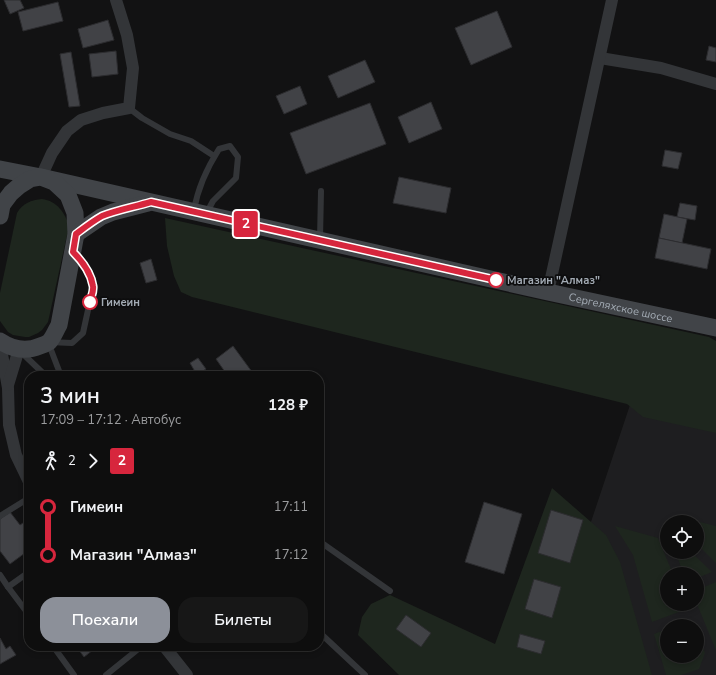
<!DOCTYPE html>
<html lang="ru">
<meta charset="utf-8">
<style>
body{margin:0;font-family:"Nunito Sans",sans-serif;background:#171717;color:#f1f3f6;height:100vh;display:flex;flex-direction:column;font-size:15px;white-space:nowrap}
*{box-sizing:border-box;margin:0}
p{font-size:13px;color:#9b9c9e}
.icon{flex:none;width:22px;height:22px;fill:none;stroke:currentColor;stroke-width:2;stroke-linecap:round;stroke-linejoin:round}
.map{position:relative;flex:1;overflow:hidden}
.drawer{position:absolute;left:24px;top:371px;width:300px;height:280px;display:flex;flex-direction:column;background:#0e0e0e;border-radius:16px;box-shadow:0 2px 6px #0003,0 0 0 1px #2e2e2e}
.drawer>*{flex:none}
.badge{padding:0 8px;border-radius:3px;font-size:14px;line-height:26px}
.fabs{position:absolute;left:660px;top:515px;display:grid;gap:8px}
.fabs a{display:grid;place-items:center;width:44px;height:44px;border-radius:50%;background:#0e0e0e;box-shadow:0 2px 6px #0003,0 0 0 1px #2e2e2e;font-size:20px}
.map>.badge{position:absolute;translate:-50% -50%;box-shadow:0 0 0 2px #fff}
.legs{display:flex;align-items:center;gap:6px;height:44px;padding:0 16px;font-size:13px}
.legs p{margin-inline-start:auto}
.head{display:flex;align-items:center;justify-content:space-between;height:68px;padding:0 16px}
h1{font-size:22px;font-weight:600;line-height:30px}
.primary-button{display:flex;gap:8px;margin-top:auto;padding:8px 16px}
.primary-button a{flex:1;height:46px;border-radius:16px;background:#8c9099;color:#fff;font-size:16px;font-weight:600;line-height:46px;text-align:center}
.primary-button a+a{background:#171717;color:#f1f3f6}
ul{padding:0 16px;list-style:none}
li{display:flex;align-items:center;gap:14px;height:48px;font-size:15px}
li i{display:grid;place-items:center;width:6px;height:100%;margin:0 5px;background:currentColor}
li i::after{content:'';width:10px;height:10px;margin:-5px;border:3px solid;border-radius:50%;background:#0e0e0e}
li p{margin-inline-start:auto}
li:first-child i{background:linear-gradient(#0000 50%,currentColor 0)}
li:last-child i{background:linear-gradient(currentColor 50%,#0000 0)}
.map>svg:first-child{display:block}
</style>
<div class="map">
<svg width="716" height="675" viewBox="0 0 716 675">
<rect width="100%" height="100%" fill="#121213"/>
<path fill="#1e1e20" fill-rule="evenodd" d="M630 405 716 424V675H540ZM667 522H697V552H667ZM667 574H697V604H667ZM667 626H697V656H667Z"/>
<g fill="#1e261e">
<path d="M42 199C57 201 65 213 69 226L48 322 42 330 38 333 29 337H25L13 335 8 332 0 321V293L17 213C23 203 31 200 42 199Z"/>
<polygon points="165,218 709,337 716,341 716,433 643,417 627,404 192,297 181,292 174,276 167,246"/>
<polygon points="552,488 606,535 620,562 652,675 399,675 358,635 362,617 371,604 390,595 495,644"/>
<polygon points="700,522 716,526 716,563 697,544 697,533"/>
<polygon points="615,526 658,538 673,574 667,574 667,604 685,604 687,609 652,622 633,555"/>
<polygon points="675,552 691,552 712,572 697,578 697,574 684,574"/>
<polygon points="716,582 716,649 715,648 697,604 697,590"/>
<polygon points="667,629 667,656 697,656 697,633 705,653 699,669 681,675 666,675 654,634"/>
</g>
<g fill="#414246" stroke="#2c2c2f">
<polygon points="4,0 20,0 24,8 10,14"/>
<polygon points="58,2 63,21 23,31 18,12"/>
<polygon points="497,11 512,47 471,65 455,28"/>
<polygon points="108,20 114,40 83,48 78,29"/>
<polygon points="709,46 716,48 716,62 706,60"/>
<polygon points="116,51 118,74 92,77 89,54"/>
<polygon points="71,52 80,106 69,107 60,54"/>
<polygon points="365,60 375,82 338,98 328,76"/>
<polygon points="300,86 307,104 284,114 276,96"/>
<polygon points="431,102 442,129 409,143 398,117"/>
<polygon points="370,103 386,144 306,174 290,133"/>
<polygon points="665,150 682,153 678,169 662,166"/>
<polygon points="399,177 451,188 446,213 393,203"/>
<polygon points="680,203 697,206 695,220 677,217"/>
<polygon points="664,214 687,219 682,243 659,238"/>
<polygon points="659,238 711,249 707,269 655,258"/>
<polygon points="151,259 157,280 146,283 140,263"/>
<polygon points="233,346 255,376 228,376 216,359"/>
<polygon points="198,358 206,369 197,375 190,363"/>
<polygon points="484,502 522,514 504,574 465,562"/>
<polygon points="551,510 583,520 570,563 538,553"/>
<polygon points="10,512 20,525 23,523 29,531 29,550 10,564 0,551 0,519"/>
<polygon points="534,579 561,587 552,618 525,609"/>
<polygon points="406,615 431,633 421,647 396,629"/>
<polygon points="520,634 545,641 541,654 517,647"/>
<polygon points="0,638 6,649 10,646 16,655 0,664"/>
<polygon points="76,646 98,646 84,657"/>
</g>
<g fill="none" stroke-linecap="round" stroke-linejoin="round">
<g stroke="#333538" stroke-width="6">
<polyline points="129,108 142,118 170,134 191,141 214,156"/>
<path d="M194 210C198 187 207 168 219 149L230 146 238 157 236 178 213 201 206 214"/>
<polyline points="320,239 321,191"/>
<polyline points="21,352 46,376"/>
<polyline points="61,376 48,342 72,343 83,333 93,287 89,274 81,260 75,254"/>
<polyline points="0,516 29,498"/>
<polyline points="319,541 390,591"/>
<polyline points="29,572 8,587 29,615"/>
<polyline points="0,575 8,587"/>
<polyline points="319,632 365,675"/>
<polyline points="53,646 74,675"/>
<polyline points="106,675 142,646"/>
</g>
<g stroke="#333538" stroke-width="12">
<polyline points="600,58 661,68 716,84"/>
<polyline points="41,177 52,153 67,131 81,120 103,113 129,108 133,68 127,35 116,0"/>
<polyline points="548,292 612,0"/>
<polyline points="0,351 2,354 8,388 9,425 16,455 29,482"/>
<polyline points="8,385 19,349"/>
<polyline points="164,646 187,675"/>
</g>
<g stroke="#414448" stroke-width="17">
<path id="s1" d="M0 169 41 177 548 292 716 328"/>
<path d="M0 216 2 205 11 193 19 186 30 179 41 177 54 182 68 195 75 213 76 234 59 325C56 330 53 338 49 342 46 344 43 345 40 346 26 352 12 349 0 341"/>
<polyline points="76,234 101,217 113,212 148,203"/>
</g>
</g>
<g fill="none" stroke-linecap="round" stroke-linejoin="round">
<g stroke="#fff" stroke-width="9">
<path id="line-1" d="M90 302C91 297 94 291 93 286 91 273 82 261 73 252L76 234C84 228 93 221 102 216 117 210 134 207 151 202L496 280"/>
</g>
<use href="#line-1" stroke="#d7263d" stroke-width="6"/>
</g>
<g fill="#fff" stroke="#d7263d" stroke-width="2">
<circle cx="496" cy="280" r="7"/>
<circle cx="90" cy="302" r="7"/>
</g>
<g text-anchor="middle" stroke-width="3.5" stroke-linejoin="round" paint-order="stroke">
<g font-size="11" font-weight="bold" fill="#a3abb4" stroke="#0d0d0e" text-anchor="start">
<text x="507" y="284">Магазин "Алмаз"</text>
<text x="101" y="306">Гимеин</text>
</g>
<g font-size="11" fill="#a3abb4" stroke="#0d0d0e">
<text dy="4" stroke="none"><textPath href="#s1" startOffset="636">Сергеляхское шоссе</textPath></text>
</g>
</g>
</svg>
<div class="fabs">
<a><svg class="icon" aria-label="locate" viewBox="0 0 24 24"><circle cx="12" cy="12" r="6"/><path d="M12 2v4M12 18v4M2 12h4M18 12h4"/></svg></a>
<a>+</a>
<a>−</a>
</div>
<b class="badge" style="left:246px;top:224px;background:#d7263d;color:#fff">2</b>
<section class="drawer">
<div class="head"><div><h1>3 мин</h1><p>17:09 – 17:12 · Автобус</p></div><b>128 ₽</b></div>
<div class="legs"><svg class="icon" aria-label="walk" viewBox="0 0 24 24"><circle cx="13" cy="4" r="2"/><path d="M13 8l-2 6 4 7M11 14l-3 7M7 12l3-4h3l4 4"/></svg>2<svg class="icon" aria-label="forward" viewBox="0 0 24 24"><path d="M9 5l7 7-7 7"/></svg><b class="badge" style="background:#d7263d;color:#fff">2</b></div>
<ul>
<li><i style="color:#d7263d"></i><b>Гимеин</b><p>17:11</p></li>
<li><i style="color:#d7263d"></i><b>Магазин &quot;Алмаз&quot;</b><p>17:12</p></li>
</ul>
<div class="primary-button"><a>Поехали</a><a>Билеты</a></div>
</section>
</div>
